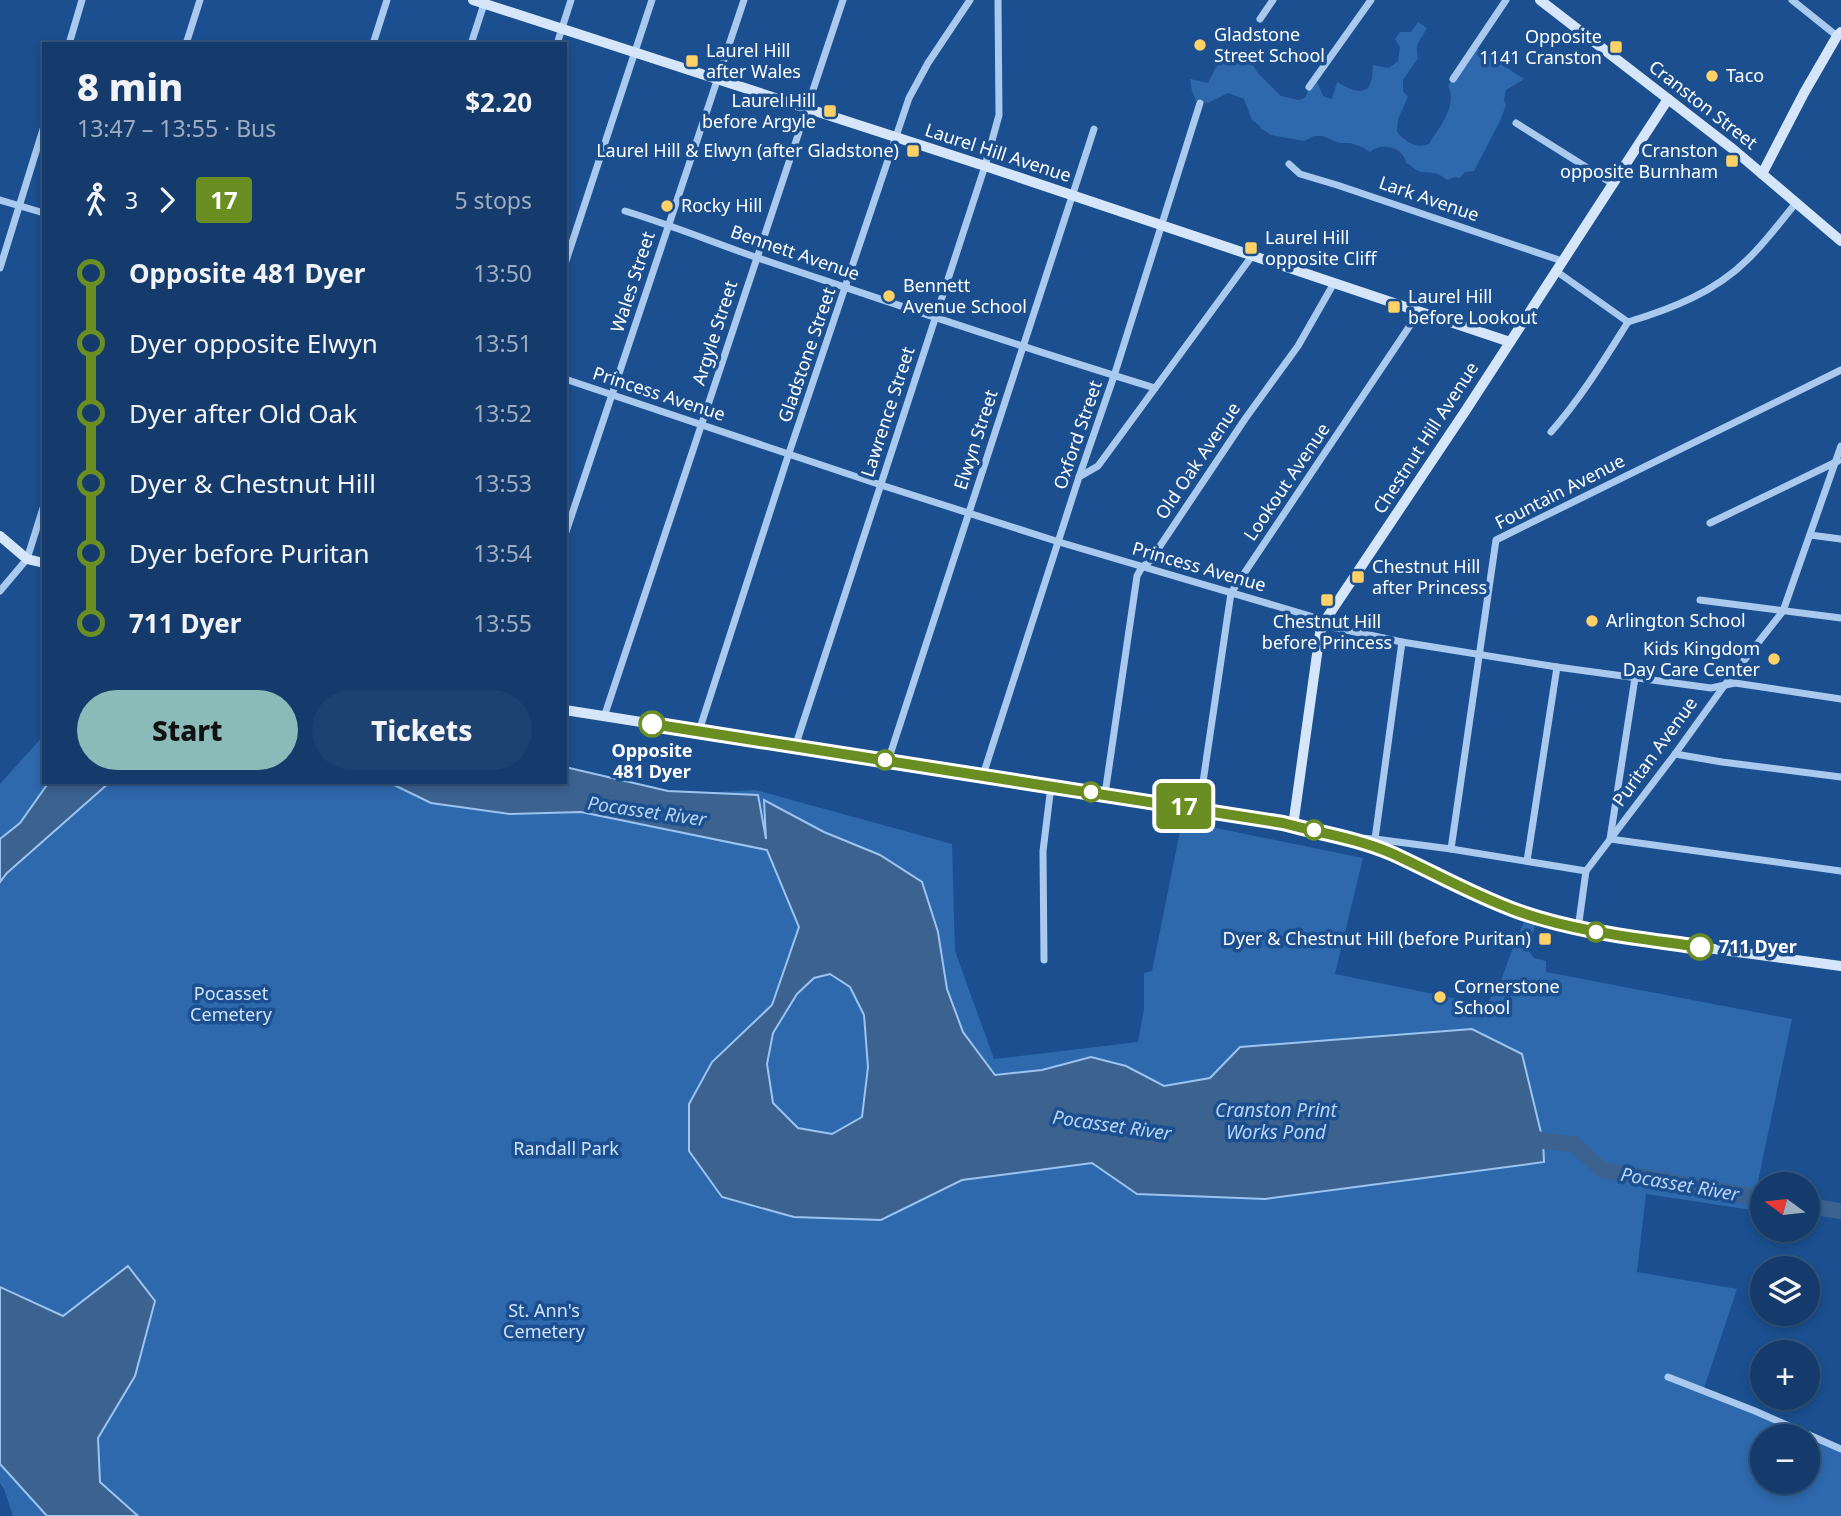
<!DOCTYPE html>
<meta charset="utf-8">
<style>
body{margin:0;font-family:"Noto Sans",sans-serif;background:#1d4271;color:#f1f3f6;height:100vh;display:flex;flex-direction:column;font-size:26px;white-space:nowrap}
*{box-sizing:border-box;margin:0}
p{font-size:23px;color:#9dadc1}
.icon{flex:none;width:38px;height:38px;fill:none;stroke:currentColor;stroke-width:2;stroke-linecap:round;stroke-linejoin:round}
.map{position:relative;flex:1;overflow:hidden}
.drawer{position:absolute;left:42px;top:42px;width:525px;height:742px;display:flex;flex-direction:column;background:#143b6b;border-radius:0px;box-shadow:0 4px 10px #0003,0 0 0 2px #33557e}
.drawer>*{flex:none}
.badge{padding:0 14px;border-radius:5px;font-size:24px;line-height:46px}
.needle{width:46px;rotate:285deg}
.tools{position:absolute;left:1750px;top:1172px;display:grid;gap:14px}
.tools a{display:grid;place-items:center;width:70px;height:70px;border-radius:50%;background:#143b6b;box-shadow:0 4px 10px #0003,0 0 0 2px #33557e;font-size:35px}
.map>.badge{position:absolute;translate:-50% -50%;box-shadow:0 0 0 4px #fff}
.legs{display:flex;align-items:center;gap:10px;height:77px;padding:0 35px;font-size:23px}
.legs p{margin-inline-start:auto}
.overview{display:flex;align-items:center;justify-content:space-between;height:119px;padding:0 35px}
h1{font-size:38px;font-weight:800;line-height:52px}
.action{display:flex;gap:14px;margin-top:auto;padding:14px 35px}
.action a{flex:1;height:80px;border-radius:42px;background:#8bbbb9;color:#111;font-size:28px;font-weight:800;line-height:80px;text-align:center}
.action a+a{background:#1d4271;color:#f1f3f6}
ul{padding:0 35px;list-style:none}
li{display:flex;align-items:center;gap:24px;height:70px;font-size:26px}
li i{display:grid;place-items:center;width:10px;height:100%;margin:0 9px;background:currentColor}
li i::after{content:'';width:18px;height:18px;margin:-9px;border:5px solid;border-radius:50%;background:#143b6b}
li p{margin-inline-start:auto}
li:first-child i{background:linear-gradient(#0000 50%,currentColor 0)}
li:last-child i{background:linear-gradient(currentColor 50%,#0000 0)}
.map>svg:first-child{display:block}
</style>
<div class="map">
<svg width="1841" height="1516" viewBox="0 0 1841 1516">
<rect width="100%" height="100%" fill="#1b4f8f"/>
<g fill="#2e69ad" fill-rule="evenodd">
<path d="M1418 22 1427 28C1421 41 1414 42 1418 58L1403 80V91L1408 97 1398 119 1397 132C1406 142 1416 149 1429 144 1439 127 1458 106 1448 86L1475 47 1524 79 1506 90 1504 100 1506 105 1500 121 1474 171 1465 172 1460 178 1455 177 1447 180C1433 168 1428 176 1417 170 1413 168 1410 164 1406 163 1404 147 1381 142 1370 152L1362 147 1350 143H1339L1323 136H1314L1304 141 1271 135 1260 128 1261 127 1252 120 1244 99 1228 93 1208 103 1196 101 1192 91 1190 79 1208 83 1220 59 1226 55 1230 47 1235 57 1253 65 1257 72 1281 96 1298 100 1303 99 1306 96 1312 79 1317 81 1323 96 1332 99 1337 82C1346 87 1364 98 1370 84 1373 79 1372 71 1373 65L1389 68 1398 61 1400 47 1395 39 1400 32H1411Z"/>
<path d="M44 735V782H565L664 795 756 790 952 844 955 951 994 1059 1138 1042 1144 1009V973L1152 971 1182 821 1363 858 1335 974 1483 1004 1488 1001 1498 989 1516 939 1528 914 1537 916 1529 951 1534 958 1546 961V972L1792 1019 1752 1210 1646 1194 1637 1272 1737 1289 1703 1391 1841 1451V1516H13L4 1489 0 1483V784ZM1762 1437H1808V1482H1762Z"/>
</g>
<g fill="#3c6290" stroke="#9cc4f0" stroke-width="2" fill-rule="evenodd">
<path d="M565 767 668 791 758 795 766 839 764 800 824 832 880 855 922 882 938 932 947 989 963 1032 995 1075 1042 1070 1091 1057 1126 1066 1164 1086 1210 1078 1240 1047 1472 1029 1522 1054 1543 1141 1544 1162 1265 1199 1137 1194 1092 1163 962 1180 881 1220 794 1217 722 1197 689 1151V1104L712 1062 772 1005 799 927 767 850 581 812 510 814 431 803 388 782H565ZM830 974 850 987 864 1015 868 1067 862 1117 832 1134 798 1128 773 1103 767 1064 773 1033 797 994 814 978Z"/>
<polygon points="49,782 110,782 7,873 0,882 0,839 20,823"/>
<polygon points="128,1266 155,1301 135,1376 98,1438 100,1482 138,1516 47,1516 0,1464 0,1287 63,1316"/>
</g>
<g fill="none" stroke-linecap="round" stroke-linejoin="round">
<g stroke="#3c6290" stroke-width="16">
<polyline points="1524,1133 1543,1141 1574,1144 1602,1170 1762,1198"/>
<polyline points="1808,1206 1841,1211"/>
</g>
<g stroke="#a9c9ee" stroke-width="7">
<polyline points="1792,0 1837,36"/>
<polyline points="1260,19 1273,0"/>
<polyline points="69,44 82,0"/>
<polyline points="186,44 200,0"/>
<polyline points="373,44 387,0"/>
<polyline points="471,44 485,1"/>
<polyline points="557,44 571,0"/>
<polyline points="1453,79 1506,0"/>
<polyline points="1309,87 1371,0"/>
<polyline points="1516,123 1613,184"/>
<polyline points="1289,164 1300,174 1337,185 1562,261"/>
<polyline points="0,200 44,213"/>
<path d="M625 211C671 225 715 243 761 259 892 303 1023 348 1155 388"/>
<polyline points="565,264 652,0"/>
<polyline points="0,268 44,126"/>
<polyline points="1556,271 1628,322"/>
<path d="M1628 322C1671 309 1715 292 1747 260 1765 243 1780 222 1796 203"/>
<polyline points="565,379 881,485 1059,542 1317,618 1332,627 1402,642 1557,667 1711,688 1735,683 1841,699"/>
<path d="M1551 432C1581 398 1604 360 1628 322"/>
<polyline points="1079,477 1098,466 1252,256"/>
<polyline points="1710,523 1838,461"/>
<polyline points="565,535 744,0"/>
<polyline points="1810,535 1841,539"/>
<polyline points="0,591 27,559 44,505"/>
<polyline points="1700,600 1841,618"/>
<polyline points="1635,678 1610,839 1841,871"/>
<polyline points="604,717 843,0"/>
<polyline points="699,731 789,453 909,98 928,63 970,0"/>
<polyline points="795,747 985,166 999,115 998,0"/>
<polyline points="1675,754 1722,762 1841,777"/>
<polyline points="888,761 1094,129"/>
<polyline points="983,775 1079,477 1114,376 1200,103"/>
<polyline points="1105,794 1137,576 1142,567 1150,561 1245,419 1298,346 1334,283"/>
<polyline points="1199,809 1231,593 1419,312"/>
<polyline points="1358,838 1375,839 1451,849 1586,871"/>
<polyline points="1375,839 1402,642"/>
<polyline points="1451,849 1496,540 1841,370"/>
<polyline points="1527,861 1557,667"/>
<polyline points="1578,929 1586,871 1675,754 1724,686 1783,611 1841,446"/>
<polyline points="1044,960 1043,851 1051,786"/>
<polyline points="1668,1377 1755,1411 1841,1449"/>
</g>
<g stroke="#d6e6fa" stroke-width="10">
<polyline points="473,0 985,166 1510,342"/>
<polyline points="1540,0 1734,150 1841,241"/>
<polyline points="1762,174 1804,93 1837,36 1841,32"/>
<polyline points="0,536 27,559 44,563"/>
<polyline points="565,710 1283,823 1349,838 1390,853 1470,891 1517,911 1578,929 1625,937 1841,966"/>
<polyline points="1293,826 1320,633 1324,622 1466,410 1668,99"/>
</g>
</g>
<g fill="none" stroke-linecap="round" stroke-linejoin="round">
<g stroke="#fff" stroke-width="16">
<path id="line-1" d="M652 724 1283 823C1319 833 1356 838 1391 853 1433 872 1473 895 1517 911 1576 932 1638 938 1700 947"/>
</g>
<use href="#line-1" stroke="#6b8e23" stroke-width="10"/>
</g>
<g fill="#ffd166" stroke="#1b4f8f" stroke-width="2.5">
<circle cx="1200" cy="45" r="7"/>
<rect x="1609" y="40" width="14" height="14" rx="3.5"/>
<rect x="685" y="54" width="14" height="14" rx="3.5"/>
<circle cx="1712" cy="76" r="7"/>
<rect x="823" y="104" width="14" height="14" rx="3.5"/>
<rect x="906" y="144" width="14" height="14" rx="3.5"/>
<rect x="1725" y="154" width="14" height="14" rx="3.5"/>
<circle cx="667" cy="206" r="7"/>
<rect x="1244" y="241" width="14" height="14" rx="3.5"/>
<circle cx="889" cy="296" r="7"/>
<rect x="1387" y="300" width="14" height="14" rx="3.5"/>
<rect x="1351" y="570" width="14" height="14" rx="3.5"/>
<rect x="1320" y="593" width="14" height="14" rx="3.5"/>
<circle cx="1592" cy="621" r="7"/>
<circle cx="1774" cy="659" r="7"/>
<rect x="1538" y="932" width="14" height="14" rx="3.5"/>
<circle cx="1440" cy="997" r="7"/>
</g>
<g fill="#fff" stroke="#6b8e23" stroke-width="3.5">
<circle cx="652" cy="724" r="12"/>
<circle cx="885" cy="760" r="9"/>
<circle cx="1091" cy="792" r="9"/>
<circle cx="1314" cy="830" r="9"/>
<circle cx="1596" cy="932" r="9"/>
<circle cx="1700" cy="947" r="12"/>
</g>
<g text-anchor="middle" stroke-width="7" stroke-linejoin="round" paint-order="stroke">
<g font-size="18" fill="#fff" stroke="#1b4f8f" text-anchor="start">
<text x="1214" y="41">Gladstone<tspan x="1214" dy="21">Street School</tspan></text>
<text x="1602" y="43" text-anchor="end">Opposite<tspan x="1602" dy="21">1141 Cranston</tspan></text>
<text x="706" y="57">Laurel Hill<tspan x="706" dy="21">after Wales</tspan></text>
<text x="1726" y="82">Taco</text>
<text x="816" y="107" text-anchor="end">Laurel Hill<tspan x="816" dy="21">before Argyle</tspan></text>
<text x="899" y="157" text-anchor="end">Laurel Hill &amp; Elwyn (after Gladstone)</text>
<text x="1718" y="157" text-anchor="end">Cranston<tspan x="1718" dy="21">opposite Burnham</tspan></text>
<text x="681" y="212">Rocky Hill</text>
<text x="1265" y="244">Laurel Hill<tspan x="1265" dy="21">opposite Cliff</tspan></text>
<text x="903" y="292">Bennett<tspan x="903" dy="21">Avenue School</tspan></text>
<text x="1408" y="303">Laurel Hill<tspan x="1408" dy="21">before Lookout</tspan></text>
<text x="1372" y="573">Chestnut Hill<tspan x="1372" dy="21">after Princess</tspan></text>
<text x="1606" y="627">Arlington School</text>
<text x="1327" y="628" text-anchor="middle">Chestnut Hill<tspan x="1327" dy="21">before Princess</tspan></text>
<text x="1760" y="655" text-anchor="end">Kids Kingdom<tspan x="1760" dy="21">Day Care Center</tspan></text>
<text x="1531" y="945" text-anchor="end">Dyer &amp; Chestnut Hill (before Puritan)</text>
<text x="1454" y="993">Cornerstone<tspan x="1454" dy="21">School</tspan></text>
</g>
<g font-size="18" fill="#fff" stroke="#1b4f8f">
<text transform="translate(1703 105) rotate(38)" y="6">Cranston Street</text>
<text transform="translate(998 153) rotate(18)" y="6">Laurel Hill Avenue</text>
<text transform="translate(1429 199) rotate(19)" y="6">Lark Avenue</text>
<text transform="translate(795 253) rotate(19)" y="6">Bennett Avenue</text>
<text transform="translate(633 282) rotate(-72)" y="6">Wales Street</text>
<text transform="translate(715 333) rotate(-72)" y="6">Argyle Street</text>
<text transform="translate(807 355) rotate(-71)" y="6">Gladstone Street</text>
<text transform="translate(659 394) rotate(18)" y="6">Princess Avenue</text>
<text transform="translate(888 412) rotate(-72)" y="6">Lawrence Street</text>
<text transform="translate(1078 435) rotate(-71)" y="6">Oxford Street</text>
<text transform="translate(1426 438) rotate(-57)" y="6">Chestnut Hill Avenue</text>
<text transform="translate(976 440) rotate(-72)" y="6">Elwyn Street</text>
<text transform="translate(1198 461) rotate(-56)" y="6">Old Oak Avenue</text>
<text transform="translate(1287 482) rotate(-56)" y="6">Lookout Avenue</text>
<text transform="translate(1560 492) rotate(-27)" y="6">Fountain Avenue</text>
<text transform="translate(1199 567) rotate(16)" y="6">Princess Avenue</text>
<text transform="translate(1655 752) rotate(-54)" y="6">Puritan Avenue</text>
</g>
<g font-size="18" font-weight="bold" fill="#fff" stroke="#1b4f8f">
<text x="652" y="757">Opposite<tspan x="652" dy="21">481 Dyer</tspan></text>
<text x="1719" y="953" text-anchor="start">711 Dyer</text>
</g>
<g font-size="18" fill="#cfe3fa" stroke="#1b4f8f">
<text x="231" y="1000">Pocasset<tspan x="231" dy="21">Cemetery</tspan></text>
<text x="566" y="1155">Randall Park</text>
<text x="544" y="1317">St. Ann's<tspan x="544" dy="21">Cemetery</tspan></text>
</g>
<g font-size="19" font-style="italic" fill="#b5d3f5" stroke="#1b4f8f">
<text transform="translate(647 811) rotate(8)" y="7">Pocasset River</text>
<text x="1276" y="1117">Cranston Print<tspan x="1276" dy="22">Works Pond</tspan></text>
<text transform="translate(1112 1125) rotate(8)" y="7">Pocasset River</text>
<text transform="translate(1680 1184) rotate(10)" y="7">Pocasset River</text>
</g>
</g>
</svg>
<div class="tools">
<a><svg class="needle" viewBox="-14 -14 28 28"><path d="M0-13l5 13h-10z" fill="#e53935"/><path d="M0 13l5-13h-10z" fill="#9dadc1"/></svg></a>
<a><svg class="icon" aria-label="layers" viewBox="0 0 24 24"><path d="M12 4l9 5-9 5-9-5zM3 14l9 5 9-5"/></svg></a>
<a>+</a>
<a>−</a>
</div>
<b class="badge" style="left:1184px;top:806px;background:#6b8e23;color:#fff">17</b>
<section class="drawer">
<div class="overview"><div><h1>8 min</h1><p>13:47 – 13:55 · Bus</p></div><b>$2.20</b></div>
<div class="legs"><svg class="icon" aria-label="walk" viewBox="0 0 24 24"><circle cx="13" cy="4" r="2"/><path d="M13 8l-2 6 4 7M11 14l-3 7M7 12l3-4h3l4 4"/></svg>3<svg class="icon" aria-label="forward" viewBox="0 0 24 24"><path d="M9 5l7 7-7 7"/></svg><b class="badge" style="background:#6b8e23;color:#fff">17</b><p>5 stops</p></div>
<ul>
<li><i style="color:#6b8e23"></i><b>Opposite 481 Dyer</b><p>13:50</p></li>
<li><i style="color:#6b8e23"></i><span>Dyer opposite Elwyn</span><p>13:51</p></li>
<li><i style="color:#6b8e23"></i><span>Dyer after Old Oak</span><p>13:52</p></li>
<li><i style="color:#6b8e23"></i><span>Dyer &amp; Chestnut Hill</span><p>13:53</p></li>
<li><i style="color:#6b8e23"></i><span>Dyer before Puritan</span><p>13:54</p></li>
<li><i style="color:#6b8e23"></i><b>711 Dyer</b><p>13:55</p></li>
</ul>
<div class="action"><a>Start</a><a>Tickets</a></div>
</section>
</div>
